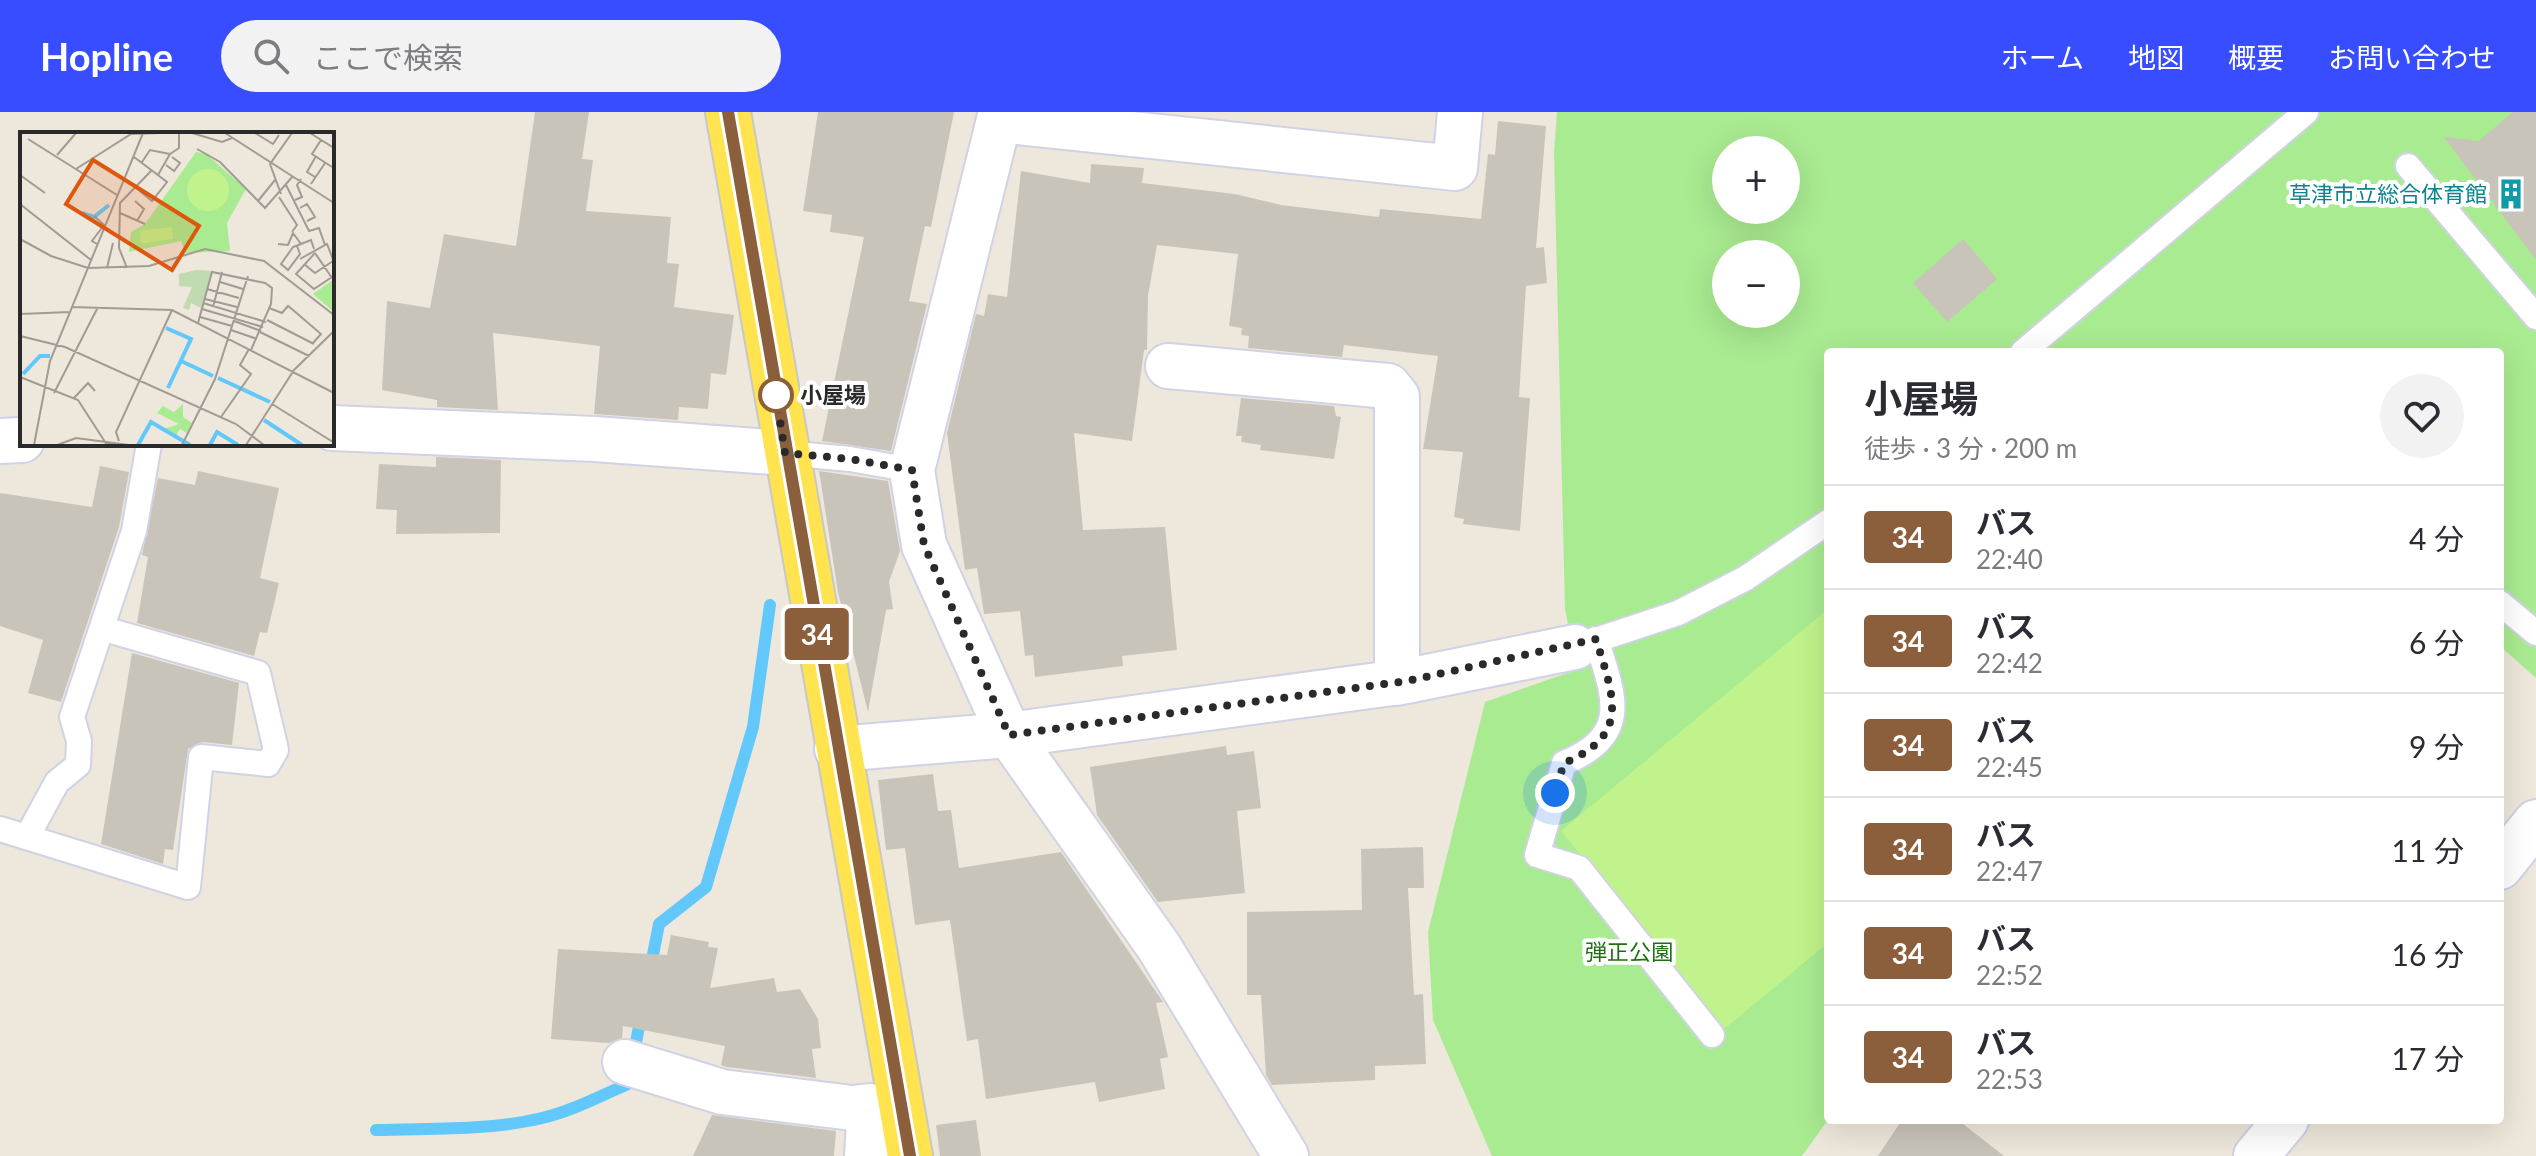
<!DOCTYPE html>
<html lang="ja">
<meta charset="utf-8">
<style>
body{margin:0;font-family:Lato,"Noto Sans JP",sans-serif;background:#f2f2f3;color:#2b2b33;height:100vh;display:flex;flex-direction:column;font-size:30px;white-space:nowrap}
*{box-sizing:border-box;margin:0}
p{font-size:26px;color:#7c7c81}
.icon{flex:none;width:44px;height:44px;fill:none;stroke:currentColor;stroke-width:2;stroke-linecap:round;stroke-linejoin:round}
.map{position:relative;flex:1;overflow:hidden}
.details{position:absolute;left:1824px;top:236px;width:680px;height:776px;display:flex;flex-direction:column;background:#fff;border-radius:8px;box-shadow:0 8px 32px #0002}
.details>*{flex:none}
.badge{padding:0 16px;border-radius:6px;font-size:28px;line-height:52px}
.fabs{position:absolute;left:1712px;top:24px;display:grid;gap:16px}
.fabs a{display:grid;place-items:center;width:88px;height:88px;border-radius:50%;background:#fff;box-shadow:0 8px 32px #0002;font-size:40px}
.you{position:absolute;width:40px;height:40px;margin:-20px;border:6px solid #fff;border-radius:50%;background:#1a73e8;box-shadow:0 0 0 12px #1a73e833}
.map>.badge{position:absolute;translate:-50% -50%;box-shadow:0 0 0 4px #fff}
.round{display:grid;place-items:center;flex:none;width:84px;height:84px;border-radius:42px;background:#f2f2f3}
.headline{display:flex;align-items:center;justify-content:space-between;height:136px;padding:0 40px}
h1{font-size:38px;font-weight:700;line-height:60px}
ul{padding:0;list-style:none}
li{display:flex;align-items:center;gap:24px;height:104px;padding:0 40px;border-top:2px solid #e1e1e2}
li div{flex:1}
li b{display:block;font-size:30px}
li em{font-style:normal}
li .badge{min-width:88px;font-weight:700;text-align:center}
header{display:flex;align-items:center;gap:48px;box-sizing:border-box;height:112px;padding:0 40px;background:#374dff;color:#fff}
header strong{font-size:38px}
nav{display:flex;gap:44px;margin-inline-start:auto;font-size:28px}
.search{width:560px;height:72px;background:#f2f2f3;display:flex;align-items:center;gap:20px;box-sizing:border-box;padding:0 28px;border-radius:44px;color:#7c7c81;font-size:30px}
.map>svg:first-child{display:block}
</style>
<header>
<strong>Hopline</strong>
<div class="search"><svg class="icon" aria-label="search" viewBox="0 0 24 24"><circle cx="10" cy="10" r="6"/><path d="M15 15l6 6"/></svg>ここで検索</div>
<nav><a>ホーム</a><a>地図</a><a>概要</a><a>お問い合わせ</a></nav>
</header>
<div class="map">
<svg width="2536" height="1044" viewBox="0 0 2536 1044">
<rect width="100%" height="100%" fill="#eee7db"/>
<path fill="#a9eb91" fill-rule="evenodd" d="M1557 0H2536V566L2500 534V240H1828V1008L1802 1044H1492L1433 908 1428 820 1485 590 1576 558 1565 496 1554 40ZM1726 38H1786V98H1726ZM1726 142H1786V202H1726Z"/>
<polygon fill="#c0f38b" points="1828,497 1828,831 1724,917 1561,719"/>
<g fill="none" stroke-linecap="round" stroke-linejoin="round">
<g stroke="#62c8fc" stroke-width="12">
<polyline points="650,858 659,812 706,775 753,615 770,493"/>
<path d="M376 1018C430 1016 489 1019 542 1006 572 999 600 984 628 972L641 904"/>
</g>
</g>
<g fill="#c9c4ba">
<polygon points="535,0 589,0 582,47 593,48 586,99 671,105 667,151 679,152 674,195 734,203 726,263 711,261 708,297 679,295 678,308 594,302 600,234 493,221 498,298 437,295 437,288 382,278 387,189 430,196 444,122 516,134"/>
<polygon points="818,0 954,0 931,115 925,114 909,189 927,192 891,339 822,329 864,125 830,120 832,103 803,99"/>
<polygon points="2513,0 2536,0 2536,148 2444,25 2479,29"/>
<polygon points="1498,9 1546,14 1536,136 1544,135 1547,171 1526,174 1519,285 1530,286 1520,419 1463,412 1464,407 1454,405 1463,340 1423,337 1438,244 1344,233 1342,245 1248,236 1249,224 1241,223 1242,216 1229,214 1238,142 1157,133 1148,184 1147,238 1144,238 1132,329 1074,321 1083,418 1165,415 1177,538 1122,544 1123,554 1035,565 1033,543 1025,544 1020,499 984,502 977,456 965,458 947,321 976,202 984,204 988,182 1007,185 1021,59 1090,71 1091,52 1144,56 1142,71 1235,82 1281,93 1379,105 1380,97 1481,107 1488,42 1495,43"/>
<polygon points="1963,127 1997,167 1947,210 1913,171"/>
<polygon points="1241,286 1334,294 1336,304 1341,305 1334,347 1260,338 1261,333 1241,330 1242,324 1236,324"/>
<polygon points="436,345 501,348 500,421 396,422 397,398 376,397 379,352 436,355"/>
<polygon points="100,354 129,360 119,415 61,590 28,581 43,528 0,514 0,381 92,395"/>
<polygon points="198,359 279,376 260,466 279,471 267,521 260,520 254,544 137,511 148,445 142,443 158,366 195,373"/>
<polygon points="819,359 888,369 900,439 889,470 893,497 886,498 868,600 838,480"/>
<polygon points="132,541 239,571 232,633 202,630 188,637 173,738 165,737 163,752 101,732"/>
<polygon points="1226,634 1227,643 1254,639 1261,696 1237,699 1245,781 1158,790 1097,703 1090,655"/>
<polygon points="933,662 938,699 951,698 959,756 1061,740 1163,890 1156,891 1168,945 1160,947 1165,977 1099,990 1095,970 986,987 978,927 967,929 950,808 915,813 905,736 886,738 878,668"/>
<polygon points="1423,735 1424,776 1408,776 1414,883 1423,882 1426,952 1375,954 1375,968 1272,973 1266,963 1261,883 1247,883 1247,800 1362,798 1361,737"/>
<polygon points="671,823 709,830 708,835 718,836 710,876 774,866 777,880 800,877 818,907 821,936 812,937 816,966 727,955 721,953 725,934 623,914 622,926 609,931 551,927 558,837 667,843"/>
<polygon points="712,1003 836,1019 834,1044 693,1044"/>
<polygon points="976,1008 981,1044 940,1044 936,1013"/>
<polygon points="1902,1008 1958,1008 2004,1044 1878,1044"/>
</g>
<g fill="none" stroke-linecap="round" stroke-linejoin="round">
<g stroke="#d0d2e5" stroke-width="28">
<g id="lane">
<polyline points="2408,54 2536,205"/>
<polyline points="2023,240 2306,0"/>
<polyline points="785,341 850,347 912,358"/>
<polyline points="2500,491 2536,521"/>
<path d="M1596 527C1614 584 1632 623 1564 651L1537 743 1579 756 1712 923"/>
<polyline points="1581,533 1678,501 1746,466 1828,410"/>
<polyline points="0,717 188,775 201,645 268,652 276,638 258,561 104,517"/>
<polyline points="27,725 57,670 78,653 79,629 72,605 134,419 149,332"/>
</g>
</g>
<g stroke="#d0d2e5" stroke-width="48">
<g id="street">
<polyline points="1001,0 912,358 924,433 1009,623 1159,835 1286,1044"/>
<polyline points="999,8 1455,56 1460,0"/>
<polyline points="1168,254 1388,274 1397,285 1397,571"/>
<polyline points="332,316 595,327 785,341"/>
<polyline points="0,329 22,328"/>
<polyline points="625,950 722,980 852,996 870,994 867,1044"/>
</g>
</g>
<g stroke="#d0d2e5" stroke-width="48">
<g id="secondary">
<polyline points="837,637 1009,623 1407,569 1575,535"/>
<polyline points="2500,755 2536,710"/>
<polyline points="2256,1044 2286,1008"/>
</g>
</g>
<g stroke="#c8c8c8" stroke-width="48">
<polyline id="primary" points="728,0 910,1044"/>
</g>
<use href="#lane" stroke="#fff" stroke-width="24"/>
<use href="#street" stroke="#fff" stroke-width="44"/>
<use href="#secondary" stroke="#fff" stroke-width="44"/>
<use href="#primary" stroke="#ffe34f" stroke-width="44"/>
</g>
<g fill="none" stroke-linecap="round" stroke-linejoin="round">
<g stroke="#fff" stroke-width="18">
<polyline id="line" points="728,0 910,1044"/>
</g>
<use href="#line" stroke="#8b5e3c" stroke-width="12"/>
<path stroke="#2a2a2a" stroke-width="8" stroke-dasharray="0 14.4" d="M776 283 785 341 850 347 912 358 924 433 1009 623 1407 569 1596 527C1613 584 1632 623 1564 651L1555 681"/>
</g>
<defs>
<g id="building-bare" transform="scale(2.4)"><path d="M-4-6H4V6H1V3H-1V6H-4ZM-2.5-4.3h1.7v1.8h-1.7ZM.8-4.3h1.7v1.8H.8ZM-2.5-1h1.7V.8h-1.7ZM.8-1h1.7V.8H.8Z" fill="#0f9aa8" stroke="#fff" stroke-width="2.5" paint-order="stroke"/></g>
</defs>
<g fill-rule="evenodd">
<use href="#building-bare" x="2511" y="82"/>
</g>
<circle fill="#fff" stroke="#8b5e3c" stroke-width="4" cx="776" cy="283" r="16"/>
<g text-anchor="middle" stroke-width="8" stroke-linejoin="round" paint-order="stroke">
<g font-size="22" fill="#0d838f" stroke="#fff" text-anchor="end">
<text x="2487" y="90">草津市立総合体育館</text>
</g>
<g font-size="22" font-weight="bold" fill="#2a2a2a" stroke="#fff" text-anchor="start">
<text x="800" y="291">小屋場</text>
</g>
<g font-size="22" fill="#1e7012" stroke="#fff">
<text x="1629" y="848">弾正公園</text>
</g>
</g>
<g transform="translate(20 20)">
<rect width="314" height="314" fill="#eee7db"/>
<path d="M176 20 186 22 226 57 207 91 210 119 165 121 161 109 109 120 111 100 125 92ZM314 147V180L293 162ZM163 272V285L172 291 167 301 160 297 155 305 144 297 159 292 137 281 143 274 154 280Z" fill="#a9eb91"/>
<path d="M176 138 192 139 181 176 171 171 169 178 163 176 172 155 159 154V142Z" fill="#c1dab0"/>
<path d="M167 58a21 21 0 1 1 42 0a21 21 0 1 1-42 0ZM152 95 153 107 121 112 120 99Z" fill="#c0f38b"/>
<path fill="none" stroke="#62c8fc" stroke-width="4" d="M62 81 74 85 89 73M146 196 171 207 148 256M161 229 193 244M3 242 20 224H30M198 246 250 270M244 288 282 313M118 313 131 290 170 313M190 313 197 300 218 313"/>
<path fill="none" stroke="#a09b94" stroke-width="2" d="M172 1 202 10 212 6M205 1 314 71M235 1 253 12 259 3M290 1 314 16M8 7 97 63M301 8 292 22 312 35M177 17 200 30 245 76 273 44M150 22 159 16V1M37 23 56 1M114 25 147 50 132 69 115 55M122 30 130 18 150 22 138 43M146 33 154 39 160 31 152 25M56 37 111 2 141 1M0 43 25 61M295 45 287 40 296 24M291 52 305 31M266 53 289 99 299 96 305 113M261 62 250 32 272 1M259 65 277 93 272 100M275 68 282 65 277 53 281 47M115 69 124 77 117 89M238 69 255 48M0 72 71 128M280 76 287 72 295 85 287 89M100 81 125 92M74 84 84 93 72 109 77 112M0 107 31 124 68 136 129 134 185 117 244 129 314 183M258 112 268 113 273 101 281 112M277 114 280 122 268 138 261 132 273 115 281 112 291 108 294 117M295 121 276 142 294 157 312 145M295 121 312 146M280 127 307 112 314 130M284 132 295 141 313 129M87 136 93 111M107 136 99 116 100 71 132 38M200 150 223 157M187 157 219 166M185 167 217 175M183 171 246 190M52 175 152 178 314 261M193 175 202 140M249 176 262 181 268 174 273 178 301 202 293 211M182 177 243 195M0 182 50 180M180 185 212 194M247 188 294 212M214 189 241 199M178 191 192 140 245 151 252 156 251 172 231 218M211 198 237 207M240 200 289 224M0 204 45 215 216 292 244 313M0 245 58 268 87 313M34 261 78 175M54 266 68 251 75 259M252 272 313 310M201 285 231 242 220 233 229 217M99 309 96 300 152 178M14 313 30 229 123 1M37 313 56 306 109 313M162 313 195 247 228 144M226 313 274 238 314 199"/>
<path fill="#de570e" fill-opacity="0.15" stroke="#de570e" stroke-width="4" d="M73 28 179 94 152 138 46 72Z"/>
<rect width="314" height="314" fill="none" stroke="#2a2a2a" stroke-width="4"/>
</g>
</svg>
<div class="fabs">
<a>+</a>
<a>−</a>
</div>
<div class="you" style="left:1555px;top:681px"></div>
<b class="badge" style="left:817px;top:522px;background:#8b5e3c;color:#fff">34</b>
<section class="details">
<div class="headline"><div><h1>小屋場</h1><p>徒歩 · 3 分 · 200 m</p></div><a class="round"><svg class="icon" aria-label="heart" viewBox="0 0 24 24"><path d="M12 20l-8-8c-3-5 5-10 8-4 3-6 11-1 8 4z"/></svg></a></div>
<ul>
<li><span class="badge" style="background:#8b5e3c;color:#fff">34</span><div><b>バス</b><p>22:40</p></div><em>4 分</em></li>
<li><span class="badge" style="background:#8b5e3c;color:#fff">34</span><div><b>バス</b><p>22:42</p></div><em>6 分</em></li>
<li><span class="badge" style="background:#8b5e3c;color:#fff">34</span><div><b>バス</b><p>22:45</p></div><em>9 分</em></li>
<li><span class="badge" style="background:#8b5e3c;color:#fff">34</span><div><b>バス</b><p>22:47</p></div><em>11 分</em></li>
<li><span class="badge" style="background:#8b5e3c;color:#fff">34</span><div><b>バス</b><p>22:52</p></div><em>16 分</em></li>
<li><span class="badge" style="background:#8b5e3c;color:#fff">34</span><div><b>バス</b><p>22:53</p></div><em>17 分</em></li>
</ul>
</section>
</div>
